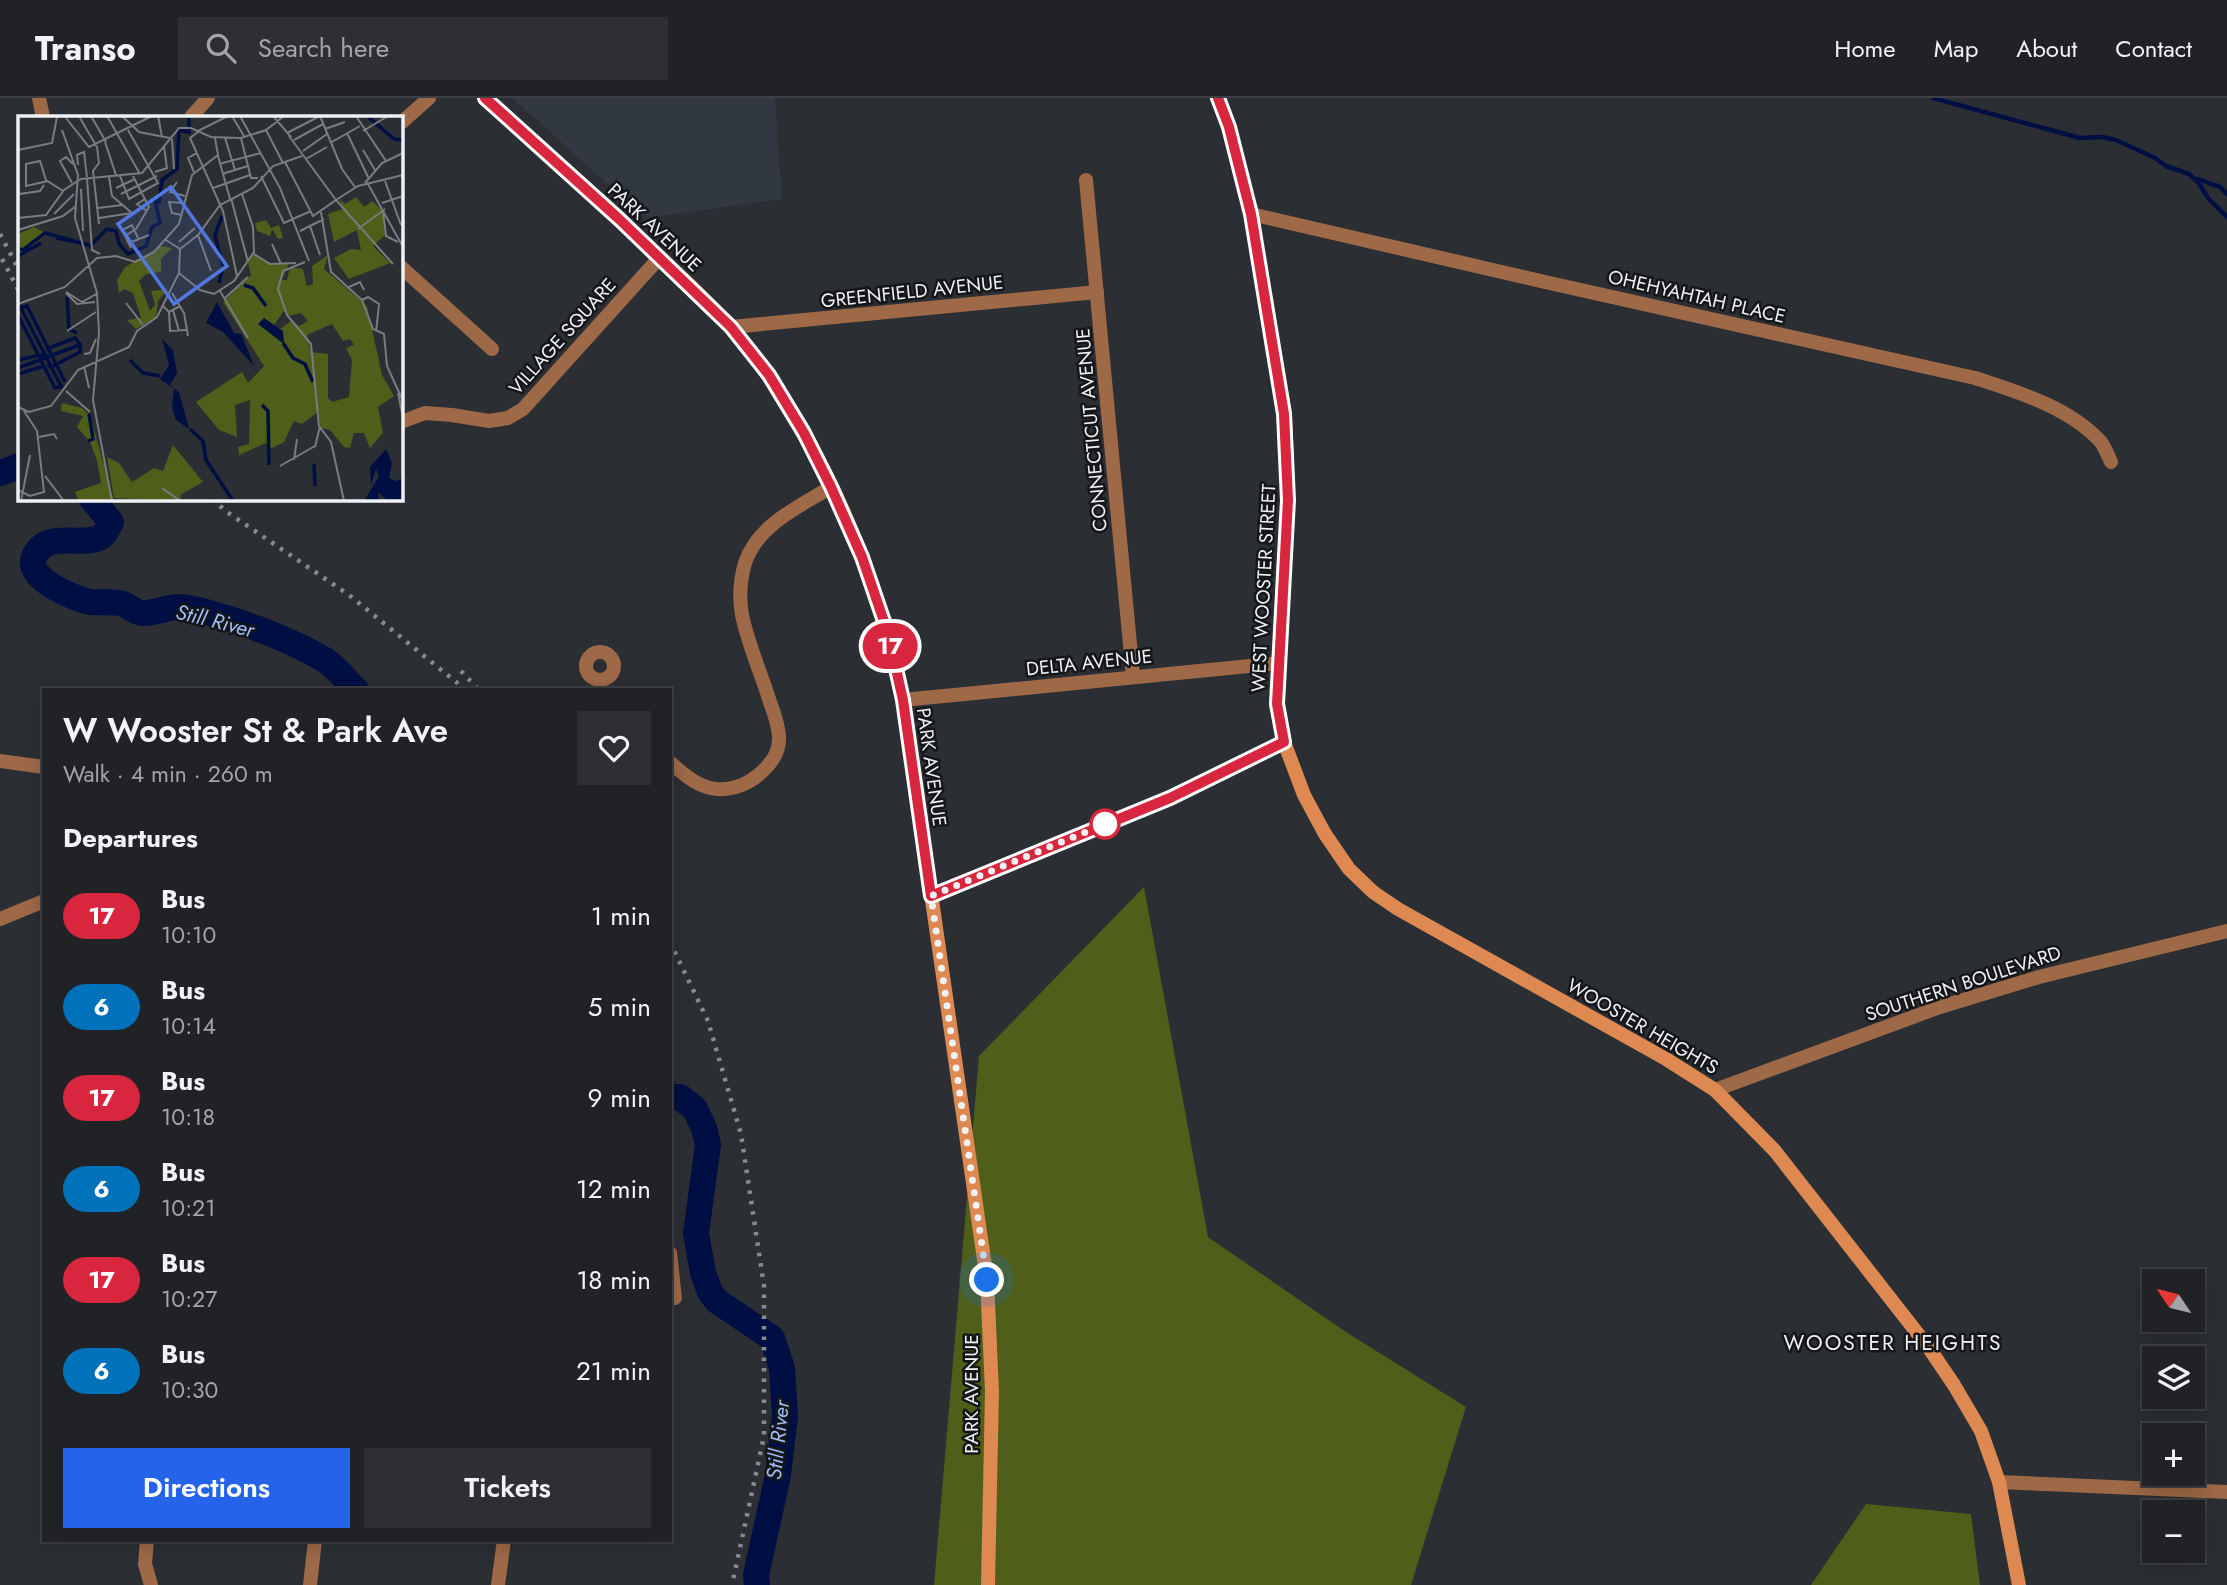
<!DOCTYPE html>
<meta charset="utf-8">
<style>
body{margin:0;font-family:Jost,sans-serif;background:#2d2f32;color:#f1f3f6;height:100vh;display:flex;flex-direction:column;font-size:26px;white-space:nowrap}
*{box-sizing:border-box;margin:0}
p{font-size:23px;color:#a2a4a7}
.icon{flex:none;width:38px;height:38px;fill:none;stroke:currentColor;stroke-width:2;stroke-linecap:round;stroke-linejoin:round}
.map{position:relative;flex:1;overflow:hidden}
.sheet{position:absolute;left:42px;top:590px;width:630px;height:854px;display:flex;flex-direction:column;background:#202226;border-radius:0px;box-shadow:0 4px 18px #0003,0 0 0 2px #3d3f43}
.sheet>*{flex:none}
.badge{padding:0 14px;border-radius:23px;font-size:24px;line-height:46px}
.needle{width:46px;rotate:305deg}
.fabs{position:absolute;left:2142px;top:1171px;display:grid;gap:14px}
.fabs a{display:grid;place-items:center;width:63px;height:63px;border-radius:0px;background:#202226;box-shadow:0 4px 18px #0003,0 0 0 2px #3d3f43;font-size:35px}
.you{position:absolute;width:35px;height:35px;margin:-18px;border:5px solid #fff;border-radius:50%;background:#1a73e8;box-shadow:0 0 0 10px #1a73e833}
.map>.badge{position:absolute;translate:-50% -50%;box-shadow:0 0 0 4px #fff}
h2{padding:0 21px;font-size:26px;line-height:63px}
.round{display:grid;place-items:center;flex:none;width:74px;height:74px;border-radius:0px;background:#2d2f32}
.head{display:flex;align-items:center;justify-content:space-between;height:119px;padding:0 21px}
h1{font-size:33px;font-weight:600;line-height:52px}
.button{display:flex;gap:14px;margin-top:auto;padding:14px 21px}
.button a{flex:1;height:80px;border-radius:0px;background:#2563eb;color:#fff;font-size:28px;font-weight:600;line-height:80px;text-align:center}
.button a+a{background:#2d2f32;color:#f1f3f6}
ul{padding:0;list-style:none}
li{display:flex;align-items:center;gap:21px;height:91px;padding:0 21px}
li div{flex:1}
li b{display:block;font-size:26px}
li em{font-style:normal}
li .badge{min-width:77px;font-weight:700;text-align:center}
header{display:flex;align-items:center;gap:42px;box-sizing:border-box;height:98px;padding:0 35px;background:#202226;border-bottom:2px solid #3d3f43}
header strong{font-size:33px}
nav{display:flex;gap:38px;margin-inline-start:auto;font-size:24px}
.search{width:490px;height:63px;background:#2d2f32;display:flex;align-items:center;gap:18px;box-sizing:border-box;padding:0 24px;border-radius:0px;color:#a2a4a7;font-size:26px}
.map>svg:first-child{display:block}
</style>
<header>
<strong>Transo</strong>
<div class="search"><svg class="icon" aria-label="search" viewBox="0 0 24 24"><circle cx="10" cy="10" r="6"/><path d="M15 15l6 6"/></svg>Search here</div>
<nav><a>Home</a><a>Map</a><a>About</a><a>Contact</a></nav>
</header>
<div class="map">
<svg width="2227" height="1487" viewBox="0 0 2227 1487">
<rect width="100%" height="100%" fill="#2b2e33"/>
<polygon fill="#313841" points="512,0 775,0 782,101 645,120"/>
<g fill="#4f5e19">
<polygon points="1144,789 1208,1139 1346,1234 1466,1309 1411,1487 934,1487 979,958"/>
<polygon points="1866,1406 1971,1416 1980,1487 1811,1487"/>
</g>
<g fill="none" stroke-linecap="round" stroke-linejoin="round">
<g stroke="#000f43" stroke-width="4.5">
<polyline points="1933,0 2080,40 2102,39 2116,42 2155,60 2166,68 2189,76 2198,84 2208,100 2227,119"/>
<path d="M2195 81C2205 81 2210 88 2219 88L2227 96"/>
</g>
<g stroke="#000f43" stroke-width="26">
<polyline points="0,375 19,368"/>
<path d="M92 401 111 424C108 429 106 435 102 438 85 451 46 430 34 459 25 481 75 501 91 504 101 505 114 503 123 506 131 509 135 515 143 515 156 515 168 509 179 509 187 509 198 512 206 514 244 524 291 542 325 562 336 569 346 582 356 592"/>
<polyline points="670,999 680,999 695,1011 704,1030 708,1047 696,1135 703,1175 710,1194 717,1203 772,1240 782,1270 785,1318 778,1377 756,1477 757,1487"/>
</g>
<g stroke="#9e6947" stroke-width="14">
<polyline points="39,0 43,19"/>
<polyline points="191,19 208,0"/>
<polyline points="401,25 429,0"/>
<polyline points="1086,82 1133,578"/>
<path d="M1251 116 1545 184 1975 280C2018 294 2069 309 2101 344 2105 350 2108 357 2111 364"/>
<polyline points="401,169 492,251"/>
<polyline points="731,229 1097,194"/>
<polyline points="401,324 425,315 452,317 489,323 508,320 523,311 660,159"/>
<circle cx="600" cy="568" r="14"/>
<polyline points="903,602 1280,565"/>
<polyline points="0,663 44,669"/>
<path d="M670 664C689 682 708 697 736 689 756 683 780 662 779 640 779 628 774 615 770 604 761 575 748 546 742 517 739 499 740 482 745 465 758 426 799 409 831 389"/>
<polyline points="0,821 44,803"/>
<polyline points="1715,992 1940,909 2039,879 2227,833"/>
<polyline points="670,1155 675,1200"/>
<polyline points="1999,1384 2227,1394"/>
<polyline points="147,1442 145,1466 151,1487"/>
<polyline points="310,1487 315,1442"/>
<polyline points="498,1487 504,1442"/>
</g>
<g stroke="#de8951" stroke-width="14">
<path d="M485 0C540 50 595 99 649 149 677 176 707 201 732 231 803 314 858 430 887 535 894 557 898 580 903 602L987 1182 992 1293 988 1487"/>
<polyline points="1218,0 1229,29 1251,116 1285,316 1288,402 1277,606 1284,644 1304,697 1325,736 1349,771 1373,794 1398,811 1666,961 1715,992 1775,1053 1929,1250 1954,1287 1981,1333 1999,1384 2019,1487"/>
<polyline points="931,798 1170,700 1284,644"/>
</g>
<g stroke="#878a8e" stroke-width="4.5" stroke-dasharray="3.5 7" stroke-linecap="butt">
<polyline points="0,136 19,172"/>
<polyline points="2,161 19,193"/>
<polyline points="212,401 227,414 349,497 466,592"/>
<polyline points="461,573 479,592"/>
<polyline points="670,844 708,923 741,1036 764,1188 764,1338 732,1487"/>
</g>
</g>
<g fill="none" stroke-linecap="round" stroke-linejoin="round">
<g stroke="#fff" stroke-width="16">
<polyline id="line" points="485,0 619,121 731,229 769,277 804,335 831,389 862,459 888,535 903,602 931,798 1170,700 1284,644 1277,606 1288,402 1284,316 1251,116 1229,29 1218,0"/>
</g>
<use href="#line" stroke="#d7263d" stroke-width="10"/>
<polyline stroke="#eff1f4" stroke-width="7" stroke-dasharray="0 12.6" points="987,1182 931,798 1105,726"/>
</g>
<circle fill="#fff" stroke="#d7263d" stroke-width="3.5" cx="1105" cy="726" r="14"/>
<g text-anchor="middle" stroke-width="5" stroke-linejoin="round" paint-order="stroke">
<g font-size="19" fill="#eff1f4" stroke="#151618">
<text transform="translate(655 129) rotate(43)" y="7">PARK AVENUE</text>
<text transform="translate(912 193) rotate(-6)" y="7">GREENFIELD AVENUE</text>
<text transform="translate(1697 198) rotate(13)" y="7">OHEHYAHTAH PLACE</text>
<text transform="translate(562 238) rotate(-48)" y="7">VILLAGE SQUARE</text>
<text transform="translate(1091 332) rotate(-95)" y="7">CONNECTICUT AVENUE</text>
<text transform="translate(1263 490) rotate(-87)" y="7">WEST WOOSTER STREET</text>
<text transform="translate(1089 564) rotate(-6)" y="7">DELTA AVENUE</text>
<text transform="translate(932 669) rotate(82)" y="7">PARK AVENUE</text>
<text transform="translate(1963 885) rotate(-18)" y="7">SOUTHERN BOULEVARD</text>
<text transform="translate(1643 928) rotate(30)" y="7">WOOSTER HEIGHTS</text>
<text transform="translate(971 1296) rotate(-90)" y="7">PARK AVENUE</text>
</g>
<g font-size="21" font-style="italic" fill="#9dbffb" stroke="#151618">
<text transform="translate(215 523) rotate(14)" y="7">Still River</text>
<text transform="translate(778 1342) rotate(-84)" y="7">Still River</text>
</g>
<g font-size="21" letter-spacing="2" fill="#eff1f4" stroke="#151618">
<text x="1893" y="1252">WOOSTER HEIGHTS</text>
</g>
</g>
<g transform="translate(18 18)">
<rect width="385" height="385" fill="#2b2e33"/>
<path d="M338 81 346 91 354 85 365 95 367 119 355 130 372 147 331 163 316 142 333 133 343 134 339 114 316 126 310 98 324 93 322 83 327 88ZM248 104 253 112 261 109 265 122 260 123 254 113 252 120 239 115 237 107ZM16 111 30 118 0 140V118ZM143 130 154 132 143 143V156L128 158 121 165 132 195 137 189 133 175 150 173 140 185 138 201 118 213 109 204 123 202 115 177 106 173 101 177 99 164 107 151ZM236 137 249 147H271L264 164H269L272 151 285 153 289 170 295 168 294 150 310 139 306 153 349 190 364 259 376 280 360 291 365 317 352 332 346 317H336L332 332 326 331 312 314 303 312 300 296 284 308 276 305 266 326 252 333 248 327 221 339 220 331 231 328 232 284 217 289 219 321 201 314 178 286 224 256 230 267 246 250 205 186 233 159 230 147ZM266 195 269 200 283 197 290 205 281 210 273 205 262 213 256 209ZM314 208 325 225 332 223 336 229 328 232 334 244 331 281 314 286 310 282V238L293 236 289 219ZM44 287 64 292 72 299 96 385H61L57 376 83 367 79 345 72 326 59 311 65 300 43 295ZM155 329 185 366 162 379 163 385 96 382 89 341 101 347 114 366 136 352 145 355Z" fill="#4f5e19" fill-rule="evenodd"/>
<path d="M199 186 216 217 223 218 236 250 205 216 188 207ZM246 202 265 215 266 228 240 208ZM144 223 155 234 159 257 152 269 161 276 171 313 158 304 154 291 156 273 142 263 151 249ZM368 333 374 347 371 362 378 365 385 362V383H368L360 376 361 385H346L361 360 358 353 353 369 352 351Z" fill="#000f43"/>
<path fill="none" stroke="#000f43" stroke-width="3.5" d="M349 0 376 23 385 24M38 122 59 126M74 128 89 113 98 115 101 128 110 138 128 130 134 111 142 107 137 84 141 86 144 64 159 53 161 14 171 16V0M0 132 5 134 27 117 74 130M0 140 23 127M201 167 205 151 197 119 204 100M226 169 235 172 248 190M49 181 51 213 59 217M2 190 44 272M0 193 9 190 47 266M0 199 37 272 45 270M265 227 275 242 287 248 295 266M28 233 57 222 62 228M0 244 27 238 23 231M112 244 125 257 142 260M29 249 33 251 62 236V229M0 252 64 228M0 258 26 250M244 289 250 295 251 349M172 313 185 325 188 344 215 385M70 325 75 323 71 298M296 348 297 370"/>
<path fill="none" stroke="#797c80" stroke-width="2" d="M73 0 88 26M89 0 122 58M104 0 121 16 152 22M140 0 144 21M214 0 226 20M222 0 262 72 291 145M255 0 273 21M302 0 324 53 337 71M338 0 368 45M48 2 71 31 134 0M62 2 79 31 81 47 75 55 81 108M307 13 327 6M44 14 60 59 57 102 79 177 81 217 75 284 94 385M248 14 265 47M180 15 210 0M345 15 370 0M180 16 172 22 205 95 219 160M269 17 302 0M329 17 351 63M271 20 318 84 340 70 385 59M207 22 217 54M223 22 233 62H240M154 23 156 53M276 24 305 8M87 26 98 59M312 27 342 10M0 34 34 27 39 1M345 34 357 54M285 35 309 18M200 40 212 83M288 43 309 31M267 46 295 100 318 84 375 148M201 48 243 37M60 49 59 39 66 36 69 61M137 56 149 52 146 31M176 56 170 42 179 37M204 58 230 50M102 60 111 83 140 67 110 14M243 60 266 107 293 95M91 61 94 80 114 97M69 62 74 134 82 138M30 65 8 70V48L22 45 28 64 45 75M367 65 383 109M159 66 152 76 167 80M54 67 42 45 48 41 55 48M347 67 364 47 385 37M0 68 1 78 22 75 26 69M350 68 385 131M98 72 117 63M195 72 232 59M63 73 65 115M103 78 139 60M213 82 230 146M127 83 119 88 129 95M364 87 385 80M80 92 104 89M365 95 368 120 380 126M303 96 313 156 344 184 355 213 366 218 369 250 385 285M36 98 56 78M163 99 154 97 151 86 165 87M0 102 28 99 46 74 63 63 124 57 161 12H173L193 21 223 22 248 14 266 0M81 102 114 97M292 110 302 139M340 113 367 93M0 114 45 100 58 90M282 115 306 103M180 119 193 155M107 120 118 113 131 91 115 60M161 126 177 112M111 127 131 119M254 128 263 148M113 132 104 114 114 109 120 122M162 133 180 119 202 89 235 72 255 50 284 40M236 138 252 148 278 147M287 146 265 155 260 173 269 199 293 228 301 310 313 326 326 385M161 157 182 174 196 178 216 165 236 136 235 111 224 78M331 171 342 166 346 174M202 175 230 222M48 176 64 186 80 177M48 177 59 188 77 186M154 177 166 197 170 220M207 182 230 161M344 184 350 181 361 188 358 216M108 187 125 209M0 188 47 171 79 142 98 140 117 146 136 136 161 108 174 59 200 39 197 22M144 189 151 196 162 190M155 194 161 215M151 196 152 215 168 214M49 215 78 196M66 238 72 237 78 223M66 250 71 272M48 275 72 296M380 277 385 302M0 291 11 296 33 290 60 254 111 231 119 215 139 201 161 157 162 133 148 124M21 321 36 318 39 323M297 331 302 310M276 344 279 323M262 350 297 330M27 360 46 385M144 372 162 385M0 374 12 380 26 376 19 315 6 295M3 385 12 339"/>
<path fill="#5277df" fill-opacity="0.15" stroke="#5277df" stroke-width="3.5" d="M153 71 209 150 156 188 100 108Z"/>
<rect width="385" height="385" fill="none" stroke="#eff1f4" stroke-width="3.5"/>
</g>
</svg>
<div class="fabs">
<a><svg class="needle" viewBox="-14 -14 28 28"><path d="M0-13l5 13h-10z" fill="#e53935"/><path d="M0 13l5-13h-10z" fill="#a2a4a7"/></svg></a>
<a><svg class="icon" aria-label="layers" viewBox="0 0 24 24"><path d="M12 4l9 5-9 5-9-5zM3 14l9 5 9-5"/></svg></a>
<a>+</a>
<a>−</a>
</div>
<div class="you" style="left:987px;top:1182px"></div>
<b class="badge" style="left:890px;top:548px;background:#d7263d;color:#fff">17</b>
<section class="sheet">
<div class="head"><div><h1>W Wooster St &amp; Park Ave</h1><p>Walk · 4 min · 260 m</p></div><a class="round"><svg class="icon" aria-label="heart" viewBox="0 0 24 24"><path d="M12 20l-8-8c-3-5 5-10 8-4 3-6 11-1 8 4z"/></svg></a></div>
<h2>Departures</h2>
<ul>
<li><span class="badge" style="background:#d7263d;color:#fff">17</span><div><b>Bus</b><p>10:10</p></div><em>1 min</em></li>
<li><span class="badge" style="background:#0072bc;color:#fff">6</span><div><b>Bus</b><p>10:14</p></div><em>5 min</em></li>
<li><span class="badge" style="background:#d7263d;color:#fff">17</span><div><b>Bus</b><p>10:18</p></div><em>9 min</em></li>
<li><span class="badge" style="background:#0072bc;color:#fff">6</span><div><b>Bus</b><p>10:21</p></div><em>12 min</em></li>
<li><span class="badge" style="background:#d7263d;color:#fff">17</span><div><b>Bus</b><p>10:27</p></div><em>18 min</em></li>
<li><span class="badge" style="background:#0072bc;color:#fff">6</span><div><b>Bus</b><p>10:30</p></div><em>21 min</em></li>
</ul>
<div class="button"><a>Directions</a><a>Tickets</a></div>
</section>
</div>
